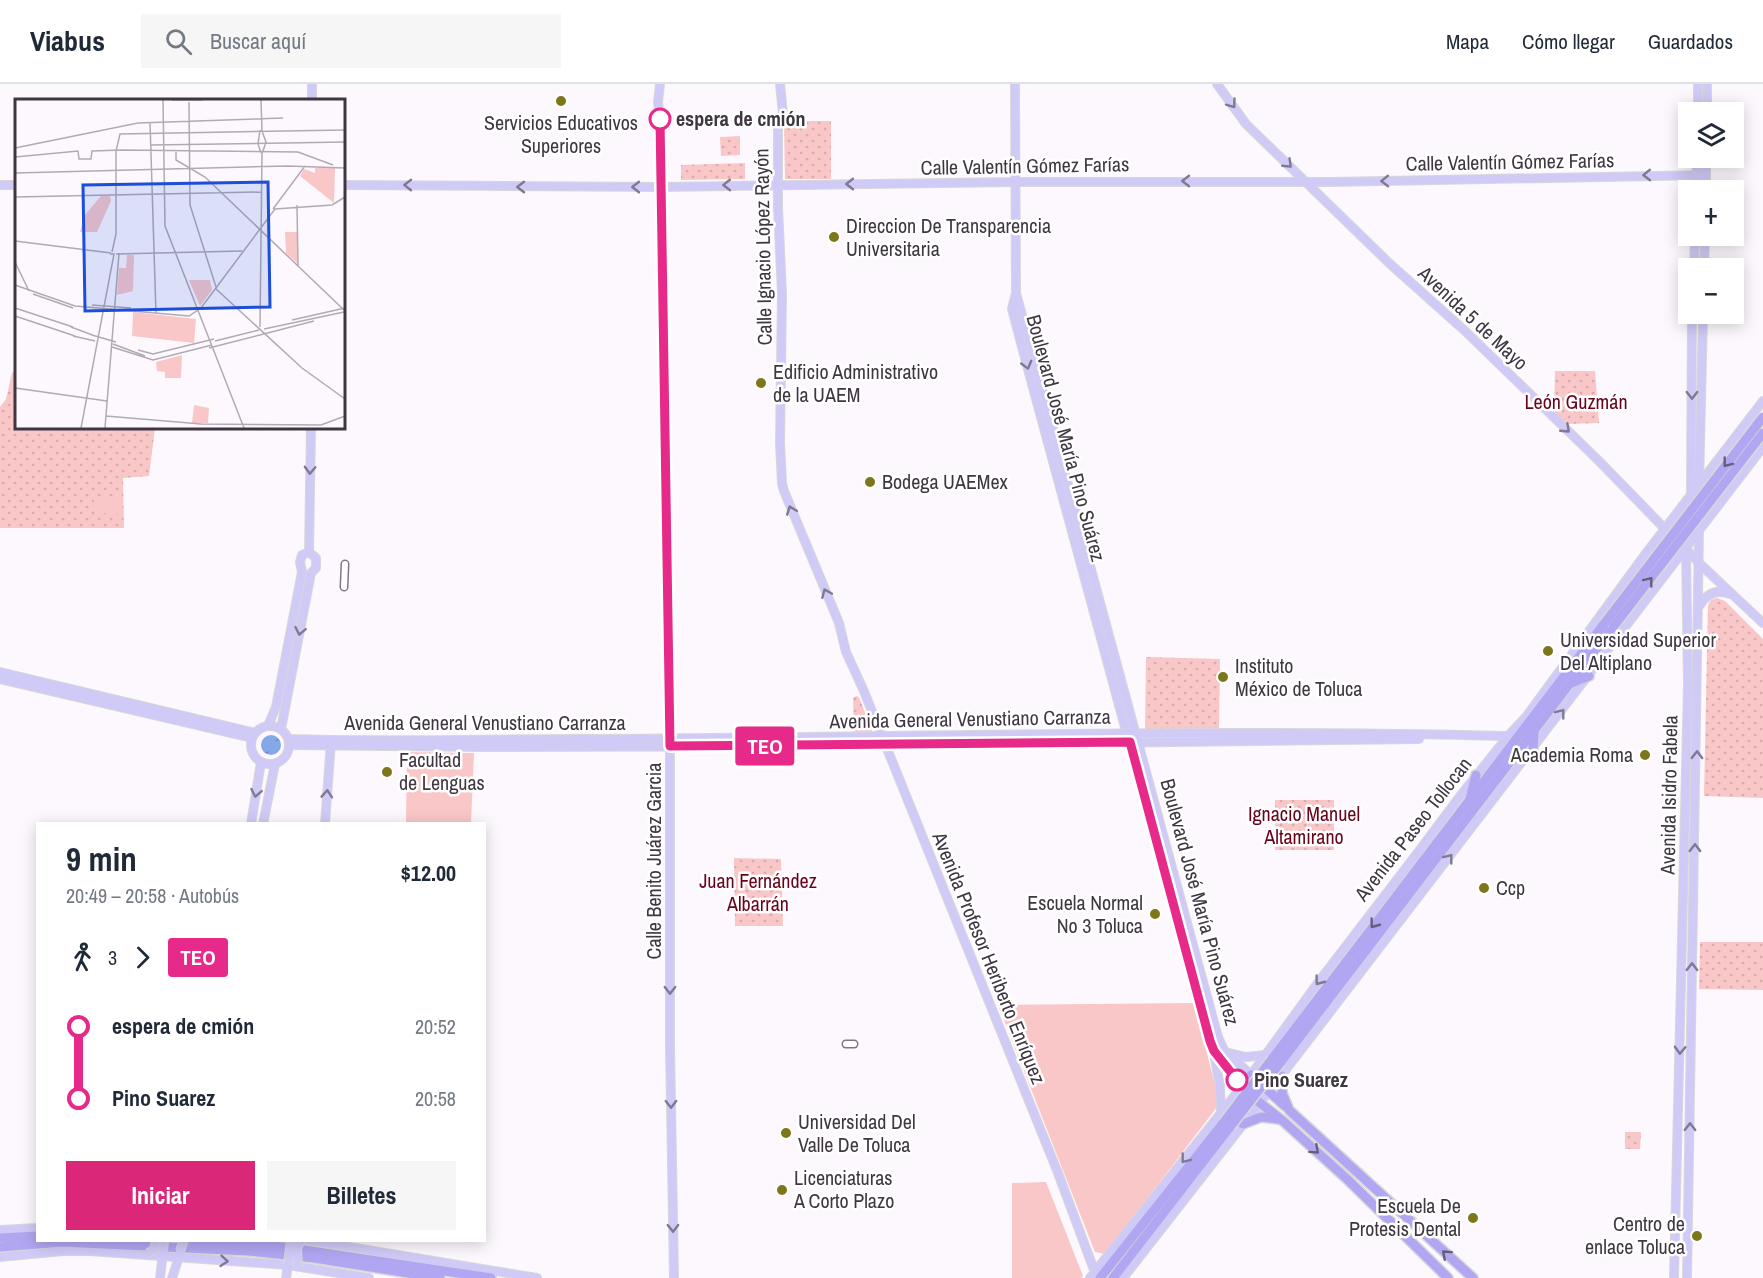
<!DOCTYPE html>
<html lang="es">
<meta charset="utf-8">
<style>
body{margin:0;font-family:"Archivo Narrow",sans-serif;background:#f6f6f7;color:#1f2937;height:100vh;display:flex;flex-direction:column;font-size:22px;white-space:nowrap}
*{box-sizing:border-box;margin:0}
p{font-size:20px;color:#747a83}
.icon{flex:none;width:33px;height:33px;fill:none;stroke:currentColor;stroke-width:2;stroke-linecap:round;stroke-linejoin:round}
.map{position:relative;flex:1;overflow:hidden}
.drawer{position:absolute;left:36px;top:738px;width:450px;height:420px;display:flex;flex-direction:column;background:#fff;border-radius:0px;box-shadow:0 3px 15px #0003}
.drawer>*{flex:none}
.badge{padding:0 12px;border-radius:4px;font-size:21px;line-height:39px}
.fabs{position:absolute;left:1678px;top:18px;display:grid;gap:12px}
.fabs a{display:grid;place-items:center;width:66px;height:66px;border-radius:0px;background:#fff;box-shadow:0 3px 15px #0003;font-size:30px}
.map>.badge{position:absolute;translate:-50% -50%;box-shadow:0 0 0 3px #fff}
.legs{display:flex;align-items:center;gap:9px;height:66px;padding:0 30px;font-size:20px}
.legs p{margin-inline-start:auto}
.summary{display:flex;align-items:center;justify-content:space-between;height:102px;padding:0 30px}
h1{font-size:33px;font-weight:700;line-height:45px}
.button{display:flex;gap:12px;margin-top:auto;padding:12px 30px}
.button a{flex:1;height:69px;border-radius:0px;background:#db2777;color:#fff;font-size:24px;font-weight:700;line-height:69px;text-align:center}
.button a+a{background:#f6f6f7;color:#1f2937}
ul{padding:0 30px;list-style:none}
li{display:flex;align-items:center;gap:21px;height:72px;font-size:22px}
li i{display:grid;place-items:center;width:9px;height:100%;margin:0 8px;background:currentColor}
li i::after{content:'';width:15px;height:15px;margin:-8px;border:4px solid;border-radius:50%;background:#fff}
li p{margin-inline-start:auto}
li:first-child i{background:linear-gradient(#0000 50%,currentColor 0)}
li:last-child i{background:linear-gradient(currentColor 50%,#0000 0)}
header{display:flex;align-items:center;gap:36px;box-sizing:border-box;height:84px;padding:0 30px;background:#fff;border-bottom:2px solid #e0e1e3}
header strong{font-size:28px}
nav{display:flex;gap:33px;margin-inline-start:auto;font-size:21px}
.search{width:420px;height:54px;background:#f6f6f7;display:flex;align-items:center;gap:15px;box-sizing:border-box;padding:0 21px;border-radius:0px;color:#747a83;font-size:22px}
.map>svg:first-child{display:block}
</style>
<header>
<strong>Viabus</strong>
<div class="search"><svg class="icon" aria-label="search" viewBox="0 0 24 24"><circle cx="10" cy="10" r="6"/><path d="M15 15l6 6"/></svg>Buscar aquí</div>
<nav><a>Mapa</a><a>Cómo llegar</a><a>Guardados</a></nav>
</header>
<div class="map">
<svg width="1763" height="1194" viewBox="0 0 1763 1194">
<defs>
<pattern id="park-dots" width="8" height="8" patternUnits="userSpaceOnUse" patternTransform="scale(1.5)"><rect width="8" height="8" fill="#f9c7c7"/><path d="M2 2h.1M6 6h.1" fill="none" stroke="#d6acac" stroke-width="1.8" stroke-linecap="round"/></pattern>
<pattern id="water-ripples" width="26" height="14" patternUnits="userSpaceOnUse" patternTransform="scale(1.5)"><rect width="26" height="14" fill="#84a8e7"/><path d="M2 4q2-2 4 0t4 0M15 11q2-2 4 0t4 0" fill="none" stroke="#6d8abd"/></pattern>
</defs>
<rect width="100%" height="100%" fill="#fdf8fe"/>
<g fill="url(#park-dots)">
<polygon points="784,37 831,37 831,95 785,95"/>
<polygon points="740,52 740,71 721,72 720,53"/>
<polygon points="745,79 745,95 681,96 681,81"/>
<polygon points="16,286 16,344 155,344 149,392 123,394 124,444 0,444 0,323 6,315 12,289"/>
<polygon points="1555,287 1595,287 1599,339 1567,340 1554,328"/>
<polygon points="1717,514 1725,517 1763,555 1763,714 1704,712 1708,521 1711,516"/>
<polygon points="1146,573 1220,575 1219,645 1145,646"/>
<polygon points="856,612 859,613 874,652 854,652 853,614"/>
<rect x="1275" y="716" width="59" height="50"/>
<polygon points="734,774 781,775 783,842 735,842"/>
<polygon points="1700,858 1763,858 1763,906 1699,905"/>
<polygon points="1625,1048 1641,1048 1640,1065 1625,1065"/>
</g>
<g fill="#f9c7c7">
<polygon points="94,412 123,413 122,430 94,429"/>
<polygon points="407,668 474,669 471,739 406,739"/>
<polygon points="1194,919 1218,1012 1217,1023 1105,1170 1095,1168 998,921"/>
<polygon points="1046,1098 1083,1192 1081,1194 1012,1194 1012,1099"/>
</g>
<circle fill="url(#water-ripples)" cx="271" cy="661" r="10"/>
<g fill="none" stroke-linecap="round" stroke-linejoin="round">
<g stroke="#86718b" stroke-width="9">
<g id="minor">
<polyline points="344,503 345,480"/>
<polyline points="846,960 854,960"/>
</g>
</g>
<g stroke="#d9d7d9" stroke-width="10">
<g id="major">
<polyline points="312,0 312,16"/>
<polyline points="660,0 658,18 661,48 670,662 670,962 674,1194"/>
<polyline points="780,0 783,30 778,34 778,123 782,210 780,359 782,399 784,407 839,539 846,568 863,605 1058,1089 1097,1194"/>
<polyline points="1015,0 1016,209 1218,953 1224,966 1251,991"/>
<polyline points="1217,0 1246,40 1389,179 1464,246 1598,376 1669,449"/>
<polyline points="1698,28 1698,0"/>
<polyline points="1707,28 1707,0"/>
<polyline points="0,101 16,101"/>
<polyline points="344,101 661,103 1015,98 1332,98 1706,91"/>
<polyline points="1696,106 1697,74"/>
<polyline points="1706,106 1706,74"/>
<polyline points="1694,184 1695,152"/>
<polyline points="1704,184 1705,152"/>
<path d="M1016 209 1012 225 1022 263 1210 957C1216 975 1230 988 1243 1001"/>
<polyline points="1699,402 1703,230"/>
<polyline points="1691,411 1692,230"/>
<polyline points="1686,465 1700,480 1763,539"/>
<polyline points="309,468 311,344"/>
<path d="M1700 521C1707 509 1717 505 1730 510"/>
<polyline points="0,588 255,649"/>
<polyline points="0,595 252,654"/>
<circle cx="270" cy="661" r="19"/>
<polyline points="268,642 276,623 302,488 300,478 302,471 309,468"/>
<polyline points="281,645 311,489 316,484 316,474 309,468"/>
<path d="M289 655C387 658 485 655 583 655 891 654 1200 644 1508 652"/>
<polyline points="290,661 481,663 841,662 1419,655"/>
<polyline points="251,740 261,678"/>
<polyline points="263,740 275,680"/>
<polyline points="325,740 331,657"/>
<polyline points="1214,969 1220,1003 1221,1028"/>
<polyline points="1229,969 1246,973 1265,971"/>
<polyline points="0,1146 38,1144"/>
<polyline points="307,1156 537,1194"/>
<polyline points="0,1173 63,1167 90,1167 288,1181 369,1194"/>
<polyline points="160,1194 163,1169"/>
<polyline points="172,1194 180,1170"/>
<polyline points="286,1194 288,1181"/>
<polyline points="1090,1194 1251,991 1320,896 1419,767 1461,711 1508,652 1526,633 1647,468 1763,317"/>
<polyline points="1123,1194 1284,988 1763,363"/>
<polyline points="1674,1194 1688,601 1686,465"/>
<polyline points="1687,1194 1699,447"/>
</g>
</g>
<g stroke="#d9d7d9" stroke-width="12">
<g id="highway">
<polyline points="1571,599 1589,592"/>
<polyline points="1533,665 1534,648"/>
<polyline points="1470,715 1476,691"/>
<polyline points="1272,975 1604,540"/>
<polyline points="1280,979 1613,543"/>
<polyline points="1251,991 1285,1022"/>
<polyline points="1282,992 1282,1009 1289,1026 1473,1194"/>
<polyline points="1243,1001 1260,1019 1283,1037 1347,1095 1448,1194"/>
<polyline points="1243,1040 1261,1033 1278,1035"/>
<polyline points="0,1154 38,1152"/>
<polyline points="186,1156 284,1163 491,1194"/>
<polyline points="0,1163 63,1158 249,1167 314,1174 440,1194"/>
<polyline points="1100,1194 1224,1038"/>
<polyline points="1113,1194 1230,1043"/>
</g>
</g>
<use href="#minor" stroke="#fff" stroke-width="6"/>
<use href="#major" stroke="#d0caf7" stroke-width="8"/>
<use href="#highway" stroke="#b1a6f2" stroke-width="9"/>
<g stroke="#d9d7d9" stroke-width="10" stroke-linecap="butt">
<g id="major-bridge">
<polyline points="163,1167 164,1156"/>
<polyline points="180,1167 184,1156"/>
<polyline points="148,1169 154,1166 156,1156"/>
<polyline points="288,1181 291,1156"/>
<polyline points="298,1183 297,1164 301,1156"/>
</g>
</g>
<g stroke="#d9d7d9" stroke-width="12" stroke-linecap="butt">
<g id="highway-bridge">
<polyline points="1604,540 1763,333"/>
<polyline points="1613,543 1763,349"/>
<polyline points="1224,1038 1272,975"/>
<polyline points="1230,1043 1280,979"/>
</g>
</g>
<use href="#major-bridge" stroke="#d0caf7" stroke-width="8"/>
<use href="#highway-bridge" stroke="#b1a6f2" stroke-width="9"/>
</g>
<defs><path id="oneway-chevron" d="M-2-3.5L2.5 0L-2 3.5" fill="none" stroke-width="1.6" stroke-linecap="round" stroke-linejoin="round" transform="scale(1.5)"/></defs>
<g stroke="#807993">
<use href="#oneway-chevron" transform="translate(1232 20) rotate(54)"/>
<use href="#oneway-chevron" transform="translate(1288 80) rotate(44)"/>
<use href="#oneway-chevron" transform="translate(1647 91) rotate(179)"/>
<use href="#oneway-chevron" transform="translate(1186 97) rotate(180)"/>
<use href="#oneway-chevron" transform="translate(1385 97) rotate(179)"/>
<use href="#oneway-chevron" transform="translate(850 100) rotate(180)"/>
<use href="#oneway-chevron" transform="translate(408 101) rotate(-179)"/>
<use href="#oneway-chevron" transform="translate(727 101) rotate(179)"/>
<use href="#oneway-chevron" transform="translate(521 103) rotate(-180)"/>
<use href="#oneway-chevron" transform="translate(636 103) rotate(-180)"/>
<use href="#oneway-chevron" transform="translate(1027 281) rotate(75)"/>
<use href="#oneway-chevron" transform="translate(1692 311) rotate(90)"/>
<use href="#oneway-chevron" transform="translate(1566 345) rotate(43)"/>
<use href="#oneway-chevron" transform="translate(310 386) rotate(92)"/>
<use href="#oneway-chevron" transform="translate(791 426) rotate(-111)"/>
<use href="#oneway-chevron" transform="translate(826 509) rotate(-113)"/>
<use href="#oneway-chevron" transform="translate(300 547) rotate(101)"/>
<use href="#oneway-chevron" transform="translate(1561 629) rotate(-52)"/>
<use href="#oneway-chevron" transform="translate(1697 671) rotate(-89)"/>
<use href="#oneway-chevron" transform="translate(256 709) rotate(101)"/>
<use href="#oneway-chevron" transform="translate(327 710) rotate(-86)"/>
<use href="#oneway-chevron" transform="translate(1695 764) rotate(-89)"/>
<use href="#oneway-chevron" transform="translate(1449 774) rotate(-52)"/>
<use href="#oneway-chevron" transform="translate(1692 883) rotate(-89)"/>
<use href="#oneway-chevron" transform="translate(1319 897) rotate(127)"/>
<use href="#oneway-chevron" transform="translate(670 906) rotate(90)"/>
<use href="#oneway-chevron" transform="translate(1680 966) rotate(92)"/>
<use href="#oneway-chevron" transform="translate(671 1020) rotate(89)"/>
<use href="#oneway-chevron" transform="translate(1690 1043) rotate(-89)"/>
<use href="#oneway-chevron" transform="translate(1185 1075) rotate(128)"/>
<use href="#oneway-chevron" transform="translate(673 1144) rotate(89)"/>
<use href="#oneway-chevron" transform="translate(224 1177) rotate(5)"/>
</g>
<g stroke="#675d7f">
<use href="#oneway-chevron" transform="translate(1727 379) rotate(128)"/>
<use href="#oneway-chevron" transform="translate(1649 497) rotate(-52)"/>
<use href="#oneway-chevron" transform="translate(1374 840) rotate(127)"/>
<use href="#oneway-chevron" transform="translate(1315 1066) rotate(42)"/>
<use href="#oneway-chevron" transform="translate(1446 1170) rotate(-138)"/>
</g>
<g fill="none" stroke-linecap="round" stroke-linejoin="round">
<g stroke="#fff" stroke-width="14">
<polyline id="line-1" points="660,35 670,662 1130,658 1210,957 1214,967 1237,996"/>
</g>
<use href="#line-1" stroke="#e7298a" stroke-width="9"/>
</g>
<g fill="#7e761a" stroke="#fff" stroke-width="2">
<circle cx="561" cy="17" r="6"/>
<circle cx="834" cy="153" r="6"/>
<circle cx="761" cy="299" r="6"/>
<circle cx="870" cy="398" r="6"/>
<circle cx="1548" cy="567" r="6"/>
<circle cx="1223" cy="593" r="6"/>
<circle cx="1645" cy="671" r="6"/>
<circle cx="387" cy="688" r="6"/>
<circle cx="1484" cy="804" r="6"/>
<circle cx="1155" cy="830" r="6"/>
<circle cx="786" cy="1049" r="6"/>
<circle cx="782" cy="1106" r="6"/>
<circle cx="1473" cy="1134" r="6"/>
<circle cx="1697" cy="1152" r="6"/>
</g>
<g fill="#fff" stroke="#e7298a" stroke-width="3">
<circle cx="660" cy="35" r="10"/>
<circle cx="1237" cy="996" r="10"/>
</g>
<g text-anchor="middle" stroke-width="5" stroke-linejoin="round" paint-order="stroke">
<g font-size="20" font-weight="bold" fill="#3f3641" stroke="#fff" text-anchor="start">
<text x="676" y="42">espera de cmión</text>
<text x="1254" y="1003">Pino Suarez</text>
</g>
<g font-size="20" fill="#3f3641" stroke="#fff" text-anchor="start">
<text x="561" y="46" text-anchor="middle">Servicios Educativos<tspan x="561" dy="23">Superiores</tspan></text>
<text x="846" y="149">Direccion De Transparencia<tspan x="846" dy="23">Universitaria</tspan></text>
<text x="773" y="295">Edificio Administrativo<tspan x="773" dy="23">de la UAEM</tspan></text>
<text x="882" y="405">Bodega UAEMex</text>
<text x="1560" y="563">Universidad Superior<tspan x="1560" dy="23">Del Altiplano</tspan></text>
<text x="1235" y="589">Instituto<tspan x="1235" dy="23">México de Toluca</tspan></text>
<text x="1633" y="678" text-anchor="end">Academia Roma</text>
<text x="399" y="683">Facultad<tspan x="399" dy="23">de Lenguas</tspan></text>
<text x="1496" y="811">Ccp</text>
<text x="1143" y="826" text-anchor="end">Escuela Normal<tspan x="1143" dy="23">No 3 Toluca</tspan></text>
<text x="798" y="1045">Universidad Del<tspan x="798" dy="23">Valle De Toluca</tspan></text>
<text x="794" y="1101">Licenciaturas<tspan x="794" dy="23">A Corto Plazo</tspan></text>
<text x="1461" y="1129" text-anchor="end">Escuela De<tspan x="1461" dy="23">Protesis Dental</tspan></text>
<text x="1685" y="1147" text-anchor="end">Centro de<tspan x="1685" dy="23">enlace Toluca</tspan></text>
</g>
<g font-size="20" fill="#3f3641" stroke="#fff">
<text transform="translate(1510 78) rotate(-1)" y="7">Calle Valentín Gómez Farías</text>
<text transform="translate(1025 82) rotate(-1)" y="7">Calle Valentín Gómez Farías</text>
<text transform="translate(763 163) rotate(-91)" y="7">Calle Ignacio López Rayón</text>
<text transform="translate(1473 234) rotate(43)" y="7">Avenida 5 de Mayo</text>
<text transform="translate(1066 354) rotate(75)" y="7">Boulevard José María Pino Suárez</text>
<text transform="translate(970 635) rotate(-1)" y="7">Avenida General Venustiano Carranza</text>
<text x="485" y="646">Avenida General Venustiano Carranza</text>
<text transform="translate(1669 711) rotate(-89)" y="7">Avenida Isidro Fabela</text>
<text transform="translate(1413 745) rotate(-52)" y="7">Avenida Paseo Tollocan</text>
<text transform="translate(654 777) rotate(-90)" y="7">Calle Benito Juárez Garcia</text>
<text transform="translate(1200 818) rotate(75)" y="7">Boulevard José María Pino Suárez</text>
<text transform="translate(989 874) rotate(68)" y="7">Avenida Profesor Heriberto Enríquez</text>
</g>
<g font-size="20" fill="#69031c" stroke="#fff">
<text x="1576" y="325">León Guzmán</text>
<text x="1304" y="737">Ignacio Manuel<tspan x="1304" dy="23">Altamirano</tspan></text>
<text x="758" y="804">Juan Fernández<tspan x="758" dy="23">Albarrán</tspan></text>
</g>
</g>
<g transform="translate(15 15)">
<rect width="330" height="330" fill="#fdf8fe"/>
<path d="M300 69H320L319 104 285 77 289 70 300 74Z" fill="#f9c7c7"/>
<path d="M86 97H95L96 102 82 133H65L69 117ZM270 133H282V164L271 154ZM118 213 181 220 179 244 117 237ZM167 256 166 279H150V273L142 272 141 263ZM179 306 194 309 193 324H177Z" fill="#f9c7c7"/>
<path d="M112 156H119L118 192 102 196 104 169H111ZM174 181H195L197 191 185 207Z" fill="#f9c7c7"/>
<path fill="none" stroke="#b1aab2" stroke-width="1.5" d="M148 1 150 127 229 329M157 1H188M174 3 175 106 201 188M135 23 141 215M245 31 243 45 246 54M136 46 330 43M0 49 123 24 268 19M161 53V61L190 78 329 211M0 58 63 52 64 60H76L77 52 107 51 283 53 318 66M0 74 273 67 330 69M0 98 247 93M282 106 283 167M258 110 290 67M0 142 96 154M97 153 101 135V52L105 35 330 31M101 155 227 152M0 163 14 192M0 186 60 207 174 217 186 209 260 110 317 106 330 98M200 189 287 269 330 300M18 195 58 209M77 206 116 209M0 209 58 228M0 217 60 237M277 221 330 209M56 228 80 237M245 228 247 55 251 43 247 32 246 1M249 230 329 213M77 236 101 243M58 237 80 242M200 242 244 231M98 245 130 257M97 248 138 261 197 246M194 249 299 222M123 251 138 255 199 240M0 289 92 302M91 317 186 325 306 326 330 317M66 329 99 155H95M90 329 104 154"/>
<path fill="#1d4ed8" fill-opacity="0.15" stroke="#1d4ed8" stroke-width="3" d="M253 83 255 208 70 212 68 86Z"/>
<rect width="330" height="330" fill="none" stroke="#3f3641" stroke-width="3"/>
</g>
</svg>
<div class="fabs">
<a><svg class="icon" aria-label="layers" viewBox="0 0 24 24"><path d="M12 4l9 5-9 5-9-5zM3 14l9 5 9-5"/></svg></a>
<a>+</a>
<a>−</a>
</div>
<b class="badge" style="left:765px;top:662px;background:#e7298a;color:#fff">TEO</b>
<section class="drawer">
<div class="summary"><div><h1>9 min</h1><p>20:49 – 20:58 · Autobús</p></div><b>$12.00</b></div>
<div class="legs"><svg class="icon" aria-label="walk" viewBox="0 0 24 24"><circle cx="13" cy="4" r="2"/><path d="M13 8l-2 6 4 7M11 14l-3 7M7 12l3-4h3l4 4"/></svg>3<svg class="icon" aria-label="forward" viewBox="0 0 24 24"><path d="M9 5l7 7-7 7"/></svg><b class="badge" style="background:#e7298a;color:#fff">TEO</b></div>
<ul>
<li><i style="color:#e7298a"></i><b>espera de cmión</b><p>20:52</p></li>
<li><i style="color:#e7298a"></i><b>Pino Suarez</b><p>20:58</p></li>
</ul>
<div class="button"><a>Iniciar</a><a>Billetes</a></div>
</section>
</div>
